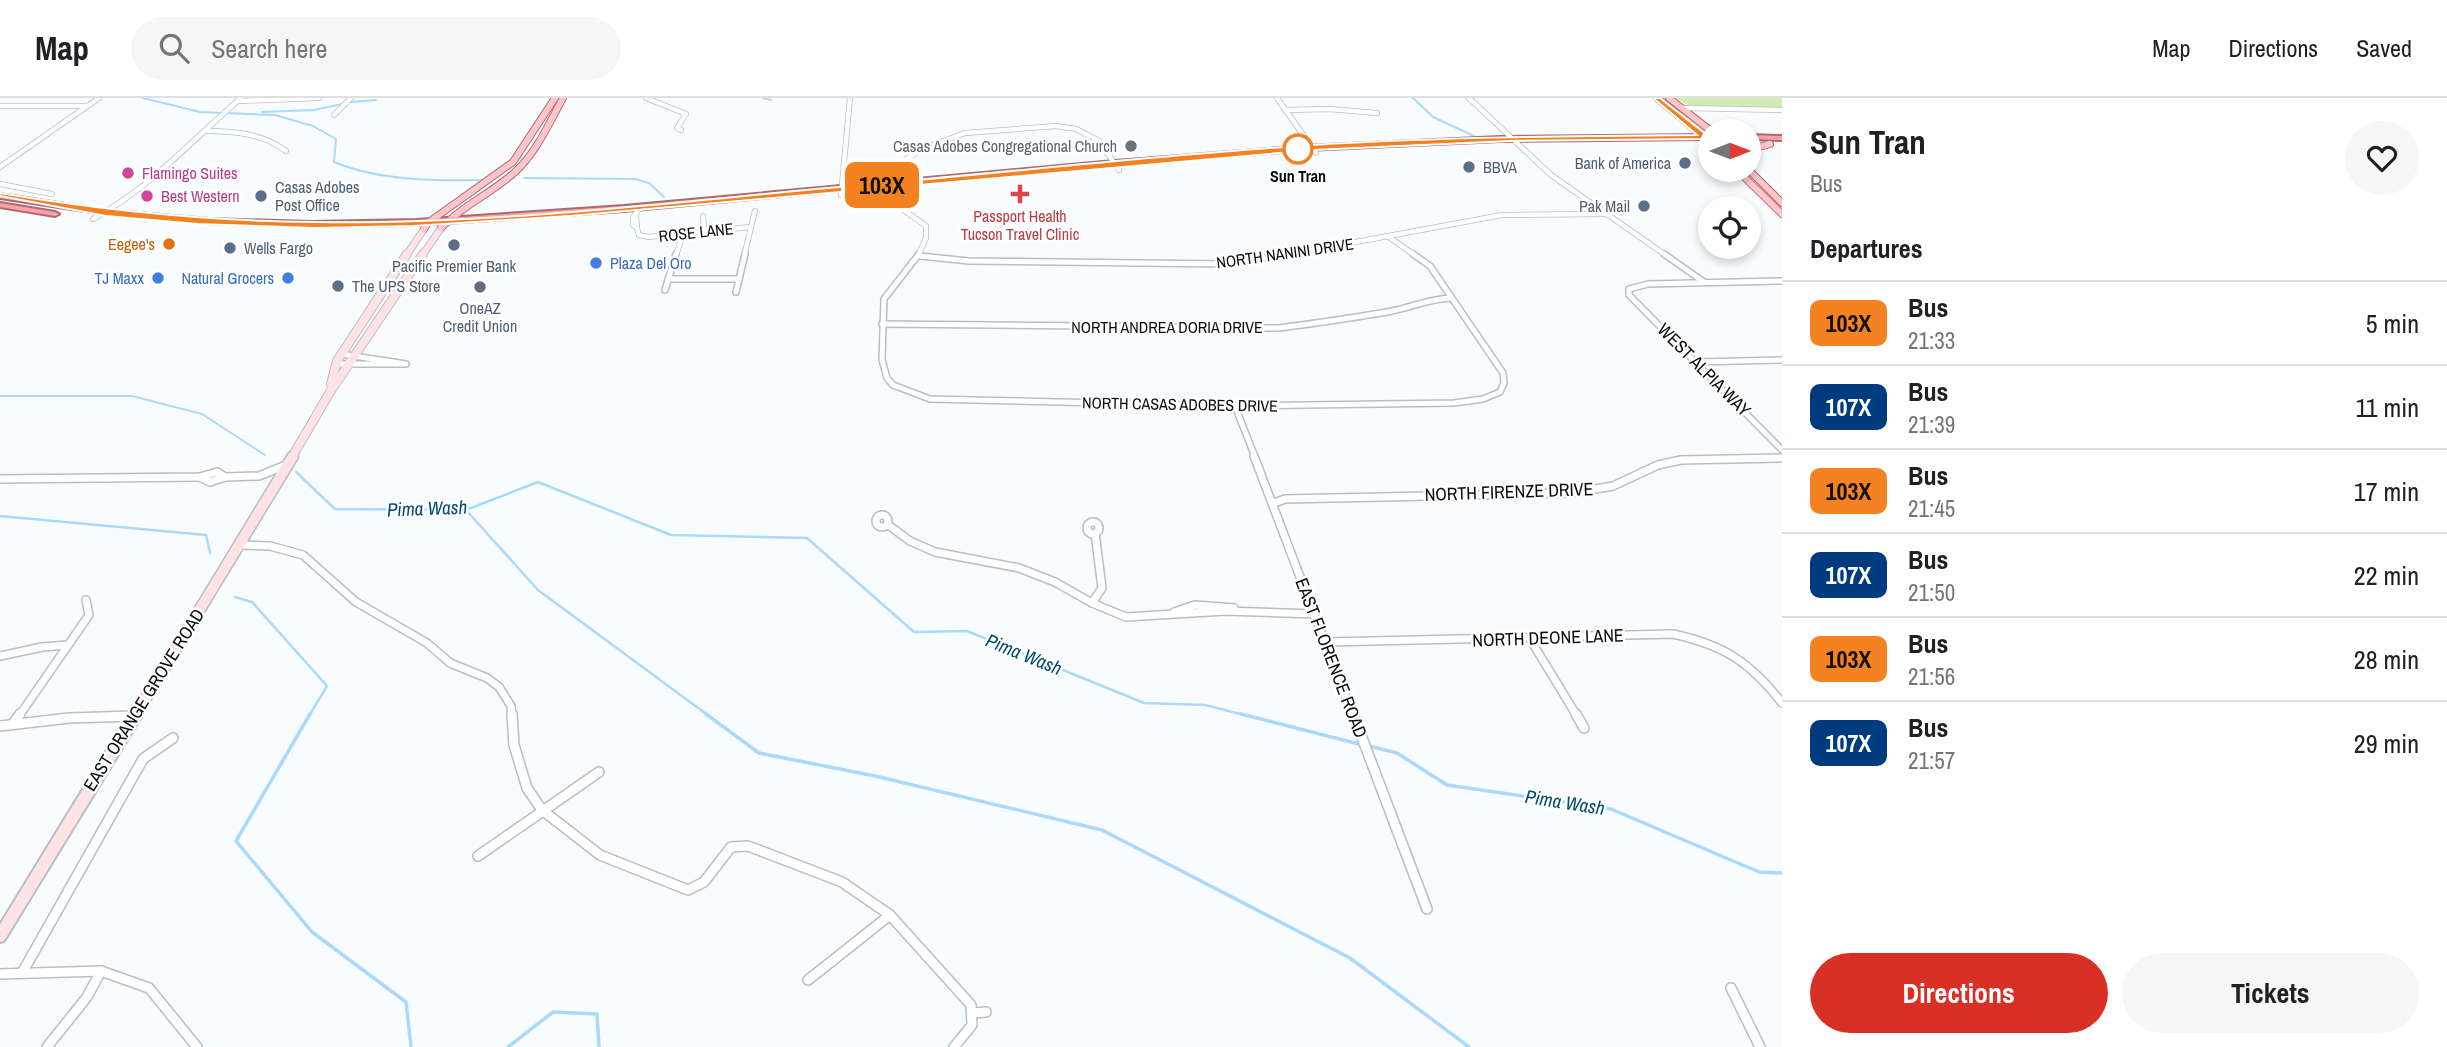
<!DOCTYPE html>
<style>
body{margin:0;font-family:"Archivo Narrow",sans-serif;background:#f6f6f6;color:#202124;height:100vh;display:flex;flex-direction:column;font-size:26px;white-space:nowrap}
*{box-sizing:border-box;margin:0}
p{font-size:23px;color:#757577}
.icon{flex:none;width:38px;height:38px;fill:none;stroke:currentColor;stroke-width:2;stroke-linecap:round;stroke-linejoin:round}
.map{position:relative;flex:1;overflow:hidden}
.sheet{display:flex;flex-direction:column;background:#fff;width:665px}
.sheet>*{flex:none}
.badge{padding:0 14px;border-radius:10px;font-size:24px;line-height:46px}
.needle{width:46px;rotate:90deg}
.tools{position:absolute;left:1698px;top:21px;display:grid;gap:14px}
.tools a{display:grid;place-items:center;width:63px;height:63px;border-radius:50%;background:#fff;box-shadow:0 4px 10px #0003;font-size:35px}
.map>.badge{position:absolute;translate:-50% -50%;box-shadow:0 0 0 4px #fff}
h2{padding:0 28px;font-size:26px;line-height:63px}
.round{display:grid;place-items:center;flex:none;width:74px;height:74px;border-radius:37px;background:#f6f6f6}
.head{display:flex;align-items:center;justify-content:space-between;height:119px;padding:0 28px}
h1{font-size:33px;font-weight:700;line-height:52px}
.action{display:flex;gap:14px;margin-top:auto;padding:14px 28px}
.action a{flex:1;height:80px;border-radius:42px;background:#d93025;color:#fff;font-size:28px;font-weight:700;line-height:80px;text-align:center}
.action a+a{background:#f6f6f6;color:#202124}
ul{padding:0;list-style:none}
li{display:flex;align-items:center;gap:21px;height:84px;padding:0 28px;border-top:2px solid #e0e0e0}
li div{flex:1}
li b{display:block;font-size:26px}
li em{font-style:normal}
li .badge{min-width:77px;font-weight:700;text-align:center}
header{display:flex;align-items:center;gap:42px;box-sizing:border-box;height:98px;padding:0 35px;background:#fff;border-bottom:2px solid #e0e0e0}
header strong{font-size:33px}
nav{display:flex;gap:38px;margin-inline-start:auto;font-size:24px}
.search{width:490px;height:63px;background:#f6f6f6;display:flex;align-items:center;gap:18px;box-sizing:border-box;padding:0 24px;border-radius:38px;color:#757577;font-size:26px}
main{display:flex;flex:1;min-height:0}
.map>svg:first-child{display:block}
</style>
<header>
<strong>Map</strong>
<div class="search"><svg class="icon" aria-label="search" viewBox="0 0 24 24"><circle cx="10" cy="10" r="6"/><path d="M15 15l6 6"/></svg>Search here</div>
<nav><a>Map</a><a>Directions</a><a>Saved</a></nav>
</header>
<main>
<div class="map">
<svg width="1782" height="949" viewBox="0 0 1782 949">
<rect width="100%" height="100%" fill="#f9fcff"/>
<polygon fill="#d3ecb3" points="1676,0 1782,0 1782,10 1688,8"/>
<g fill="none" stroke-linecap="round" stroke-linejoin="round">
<g stroke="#abd9fe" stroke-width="2">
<path d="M143 0 200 14 275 17 313 28 336 41 334 64C380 83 435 83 484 82"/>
<polyline points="763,0 771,2"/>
<polyline points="1413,0 1433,19 1474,38"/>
<polyline points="351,4 376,2"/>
<polyline points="262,14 314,12 342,6"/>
<polyline points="524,80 635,81 649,85 664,99"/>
<polyline points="0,298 132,298 202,316 265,357"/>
</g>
<g stroke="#abd9fe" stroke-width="2.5">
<polyline points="296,374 335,411 466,412 538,384 671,437 807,440 914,534 967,533 1144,605 1205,607 1248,618"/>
<polyline points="466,412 538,492 709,618"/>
<polyline points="0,418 206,437 210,455"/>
<polyline points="235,499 252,504 327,588 309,618"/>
</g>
<g stroke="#abd9fe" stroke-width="3.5">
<polyline points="310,616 236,743 312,834 406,904 411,949"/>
<polyline points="706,616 759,655 875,678 1102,732 1350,860 1469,949"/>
<polyline points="1241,616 1363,647"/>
<polyline points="1369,648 1397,655 1447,687 1611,711 1759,774 1782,775"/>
<polyline points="508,949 553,914 597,916 599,949"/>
</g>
<g stroke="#b7bfc5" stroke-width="6">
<g id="street-far3">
<polyline points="646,0 686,16 677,30 681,32"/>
<polyline points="1277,0 1316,55"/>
<polyline points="1469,0 1551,77 1667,158"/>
<polyline points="238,3 319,0"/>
<polyline points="0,8 86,8"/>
<polyline points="1683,10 1782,12"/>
<polyline points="1285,12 1330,11 1377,15"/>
<polyline points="334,17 351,0"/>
<path d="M207 33C235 33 263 36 286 53"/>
<polyline points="0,69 99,0"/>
<polyline points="0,86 52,96"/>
<polyline points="841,97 850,0"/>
<polyline points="636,118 637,130 633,127 633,119 641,109"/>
<polyline points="703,118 704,133"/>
<path d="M93 121C150 90 192 42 241 0"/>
<polyline points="637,130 639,137 648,139 751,129"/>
<polyline points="1389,139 1416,158"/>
<polyline points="676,158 683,135"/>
<polyline points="744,158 755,113"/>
<path d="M918 158 926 140V128C908 114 881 102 884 76L922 51 965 35 1056 28 1076 31 1099 43 1119 72"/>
<polyline points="1280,158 1502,117 1606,116"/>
</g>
</g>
<g stroke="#b7bfc5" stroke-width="8">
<g id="street-far2">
<polyline points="919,156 884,201 882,262 887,280 893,287 930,301 1235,308 1454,305 1483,301 1500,294 1504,285 1503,275 1430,168 1413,156"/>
<polyline points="1664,156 1704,184"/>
<polyline points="920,158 969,163 1224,166 1290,156"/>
<polyline points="668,181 739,181"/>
<polyline points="1782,183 1648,186 1629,191 1629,197 1782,352"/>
<polyline points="665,192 676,156"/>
<polyline points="736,194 745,156"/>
<path d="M882 226 1279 230C1317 225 1354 220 1392 213 1412 209 1429 201 1450 200"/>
<polyline points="1698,264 1782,262"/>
<polyline points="336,266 406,266 341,256"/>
<polyline points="1235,308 1255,359"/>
</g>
</g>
<g stroke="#b7bfc5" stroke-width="10">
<g id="street-far1">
<polyline points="1254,358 1353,618"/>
<polyline points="200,379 210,384 225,379 259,378 286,367"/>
<polyline points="0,381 200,379 217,374 225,379"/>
<polyline points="1274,405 1285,401 1572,395 1613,388 1658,367 1681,362 1782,360"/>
<circle cx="882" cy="423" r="6"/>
<circle cx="1093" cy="430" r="6"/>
<polyline points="887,426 910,443 935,454 1019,470 1055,484 1092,505 1126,519 1225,513 1314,516"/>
<polyline points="240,447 270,448 303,457 356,504 427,545 450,565 487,580 499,589 511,608 512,618"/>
<polyline points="1092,505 1102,490 1095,435"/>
<polyline points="1174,514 1195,507 1234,510"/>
<polyline points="1530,541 1577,618"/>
<path d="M1326 544 1673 536C1724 547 1750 564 1782 605"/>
<polyline points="0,558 42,549 68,547"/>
<polyline points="19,618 89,517 86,502"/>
</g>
</g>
<g stroke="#b7bfc5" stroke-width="12">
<g id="street">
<polyline points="512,616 514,647 527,690 542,712 600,757 688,792 704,784 731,749 748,748 842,784 890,817 971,907 972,927 954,949"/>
<polyline points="1353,616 1427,811"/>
<polyline points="1576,616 1584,630"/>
<polyline points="13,626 20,616"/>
<polyline points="0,628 69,620 134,618"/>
<polyline points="478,758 599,674"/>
<polyline points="22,875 143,661 173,640"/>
<polyline points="0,876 101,873 149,890 197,949"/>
<polyline points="808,882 890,817"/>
<polyline points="1731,890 1760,949"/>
<polyline points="973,915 986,914"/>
<polyline points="47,949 87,899 101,873"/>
</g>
</g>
<g stroke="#b7bfc5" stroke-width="8">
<g id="secondary-far3">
<polyline points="406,158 424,131"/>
<polyline points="422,158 441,130"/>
</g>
</g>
<g stroke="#b7bfc5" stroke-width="10">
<g id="secondary-far2">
<polyline points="331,286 337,263 407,156"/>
<polyline points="292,359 330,294 423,156"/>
</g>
</g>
<g stroke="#b7bfc5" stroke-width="13">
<polyline id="secondary-far1" points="135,618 293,358"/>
</g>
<g stroke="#b7bfc5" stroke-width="16">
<polyline id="secondary" points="0,838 136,616"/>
</g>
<g stroke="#a96c71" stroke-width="8">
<g id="primary">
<polyline points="1657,0 1710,44"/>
<polyline points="1669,0 1711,33"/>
<polyline points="1748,52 1770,46"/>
<polyline points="1748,71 1782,105"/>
<polyline points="1737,72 1782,116"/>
<path d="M441 130C463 107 492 95 515 74 537 54 549 25 563 0"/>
<polyline points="424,131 429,124 513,64 555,0"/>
</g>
</g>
<g stroke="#a96c71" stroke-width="4">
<g id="highway">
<polygon points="1710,37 1710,41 1500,43 1306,52 1103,68 624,113 416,127 312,128 208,125 104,116 0,100 0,96 104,112 208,121 312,124 416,122 624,108 1103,64 1306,48 1500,39"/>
<polygon points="1748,37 1782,38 1782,42 1748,41"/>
<polygon points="0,105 55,114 59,116 55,118 0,109"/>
</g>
</g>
<use href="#street-far3" stroke="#fff" stroke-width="4.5"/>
<use href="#street-far2" stroke="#fff" stroke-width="5"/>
<use href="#street-far1" stroke="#fff" stroke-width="7"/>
<use href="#street" stroke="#fff" stroke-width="9"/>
<use href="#secondary-far3" stroke="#ffe2e4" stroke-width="6"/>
<use href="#secondary-far2" stroke="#ffe2e4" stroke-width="8"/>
<use href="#secondary-far1" stroke="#ffe2e4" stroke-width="10"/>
<use href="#secondary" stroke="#ffe2e4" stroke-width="12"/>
<use href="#primary" stroke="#ffc5ca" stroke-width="6"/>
<use href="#highway" fill="#ff9fa6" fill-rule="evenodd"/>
</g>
<path fill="#f58220" stroke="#fff" stroke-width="2" d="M1653 0H1660L1707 37V41L1511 43 1313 52 570 118 414 128 316 130 197 126 106 118 0 98V95C107 113 206 123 315 124 495 127 681 103 860 87 1011 74 1161 57 1312 47 1440 39 1568 38 1697 37Z"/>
<circle fill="#6b7280" stroke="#fff" stroke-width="2.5" cx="1131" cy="48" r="7"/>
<circle fill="#fff" stroke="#f58220" stroke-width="3.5" cx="1298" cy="51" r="14"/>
<g fill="#5c6f8a" stroke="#fff" stroke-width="2.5">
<circle cx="1685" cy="65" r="7"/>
<circle cx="1469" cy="69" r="7"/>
<circle cx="261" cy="98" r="7"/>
<circle cx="1644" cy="108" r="7"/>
<circle cx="454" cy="147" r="7"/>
<circle cx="230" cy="150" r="7"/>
<circle cx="338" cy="188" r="7"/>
<circle cx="480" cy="189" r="7"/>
</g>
<g fill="#d1479c" stroke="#fff" stroke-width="2.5">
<circle cx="128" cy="75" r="7"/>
<circle cx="147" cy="98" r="7"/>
</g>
<path fill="#e0444e" stroke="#fff" stroke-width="2.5" d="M1016.5 85.5h7v7h7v7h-7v7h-7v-7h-7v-7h7z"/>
<circle fill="#e8710a" stroke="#fff" stroke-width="2.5" cx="169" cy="146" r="7"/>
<g fill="#3f7fe0" stroke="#fff" stroke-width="2.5">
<circle cx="596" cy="165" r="7"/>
<circle cx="158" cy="180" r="7"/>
<circle cx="288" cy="180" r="7"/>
</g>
<g text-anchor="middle" stroke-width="5" stroke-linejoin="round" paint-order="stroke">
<g font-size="16" fill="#5b616d" stroke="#fff" text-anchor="end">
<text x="1117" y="54">Casas Adobes Congregational Church</text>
</g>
<g font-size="16" fill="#4e5e75" stroke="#fff" text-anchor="start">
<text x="1671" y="71" text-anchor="end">Bank of America</text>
<text x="1483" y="75">BBVA</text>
<text x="275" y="95">Casas Adobes<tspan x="275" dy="18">Post Office</tspan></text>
<text x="1630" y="114" text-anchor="end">Pak Mail</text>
<text x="244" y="156">Wells Fargo</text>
<text x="454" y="174" text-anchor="middle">Pacific Premier Bank</text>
<text x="352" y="194">The UPS Store</text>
<text x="480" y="216" text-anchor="middle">OneAZ<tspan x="480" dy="18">Credit Union</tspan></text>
</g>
<g font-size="16" fill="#b23c85" stroke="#fff" text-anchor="start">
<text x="142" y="81">Flamingo Suites</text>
<text x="161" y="104">Best Western</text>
</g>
<g font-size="16" font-weight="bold" fill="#090c0e" stroke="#fff">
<text x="1298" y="84">Sun Tran</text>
</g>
<g font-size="16" fill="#be3a42" stroke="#fff">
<text x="1020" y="124">Passport Health<tspan x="1020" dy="18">Tucson Travel Clinic</tspan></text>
</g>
<g font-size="16" fill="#090c0e" stroke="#fff">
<text transform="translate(696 134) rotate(-6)" y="6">ROSE LANE</text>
<text transform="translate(1285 155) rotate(-8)" y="6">NORTH NANINI DRIVE</text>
<text x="1167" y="235">NORTH ANDREA DORIA DRIVE</text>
<text transform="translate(1180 306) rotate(1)" y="6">NORTH CASAS ADOBES DRIVE</text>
</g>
<g font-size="16" fill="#c56008" stroke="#fff" text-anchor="end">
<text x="155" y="152">Eegee's</text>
</g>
<g font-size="16" fill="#366cbe" stroke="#fff" text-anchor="end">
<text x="610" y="171" text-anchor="start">Plaza Del Oro</text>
<text x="144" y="186">TJ Maxx</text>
<text x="274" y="186">Natural Grocers</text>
</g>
<g font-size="18" fill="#090c0e" stroke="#fff">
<text transform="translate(1704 272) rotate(45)" y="6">WEST ALPIA WAY</text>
<text transform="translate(1509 394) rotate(-2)" y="6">NORTH FIRENZE DRIVE</text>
<text transform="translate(1548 540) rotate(-2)" y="6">NORTH DEONE LANE</text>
<text transform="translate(1331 560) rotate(69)" y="6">EAST FLORENCE ROAD</text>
<text transform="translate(144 602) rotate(-58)" y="6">EAST ORANGE GROVE ROAD</text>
</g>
<g font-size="19" font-style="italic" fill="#004973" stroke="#fff">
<text transform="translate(427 410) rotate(-2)" y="7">Pima Wash</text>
<text transform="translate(1024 556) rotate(22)" y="7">Pima Wash</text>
<text transform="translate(1565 704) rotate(9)" y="7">Pima Wash</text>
</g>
</g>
</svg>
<div class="tools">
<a><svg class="needle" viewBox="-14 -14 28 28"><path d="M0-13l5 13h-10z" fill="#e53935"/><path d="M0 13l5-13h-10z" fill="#757577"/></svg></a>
<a><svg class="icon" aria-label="locate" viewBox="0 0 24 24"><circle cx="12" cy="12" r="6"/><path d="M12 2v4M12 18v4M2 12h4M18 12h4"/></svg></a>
</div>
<b class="badge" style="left:882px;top:87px;background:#f58220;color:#111">103X</b>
</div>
<section class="sheet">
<div class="head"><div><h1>Sun Tran</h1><p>Bus</p></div><a class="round"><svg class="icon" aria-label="heart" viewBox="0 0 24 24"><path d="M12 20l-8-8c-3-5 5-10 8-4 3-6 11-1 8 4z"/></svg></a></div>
<h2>Departures</h2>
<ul>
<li><span class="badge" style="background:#f58220;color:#111">103X</span><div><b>Bus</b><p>21:33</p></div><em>5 min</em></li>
<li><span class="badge" style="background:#003b80;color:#fff">107X</span><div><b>Bus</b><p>21:39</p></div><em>11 min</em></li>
<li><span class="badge" style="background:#f58220;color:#111">103X</span><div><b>Bus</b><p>21:45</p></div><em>17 min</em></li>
<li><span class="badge" style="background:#003b80;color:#fff">107X</span><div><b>Bus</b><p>21:50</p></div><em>22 min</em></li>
<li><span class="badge" style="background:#f58220;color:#111">103X</span><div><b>Bus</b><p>21:56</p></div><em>28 min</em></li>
<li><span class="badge" style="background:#003b80;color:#fff">107X</span><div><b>Bus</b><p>21:57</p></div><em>29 min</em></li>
</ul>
<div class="action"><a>Directions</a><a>Tickets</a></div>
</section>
</main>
